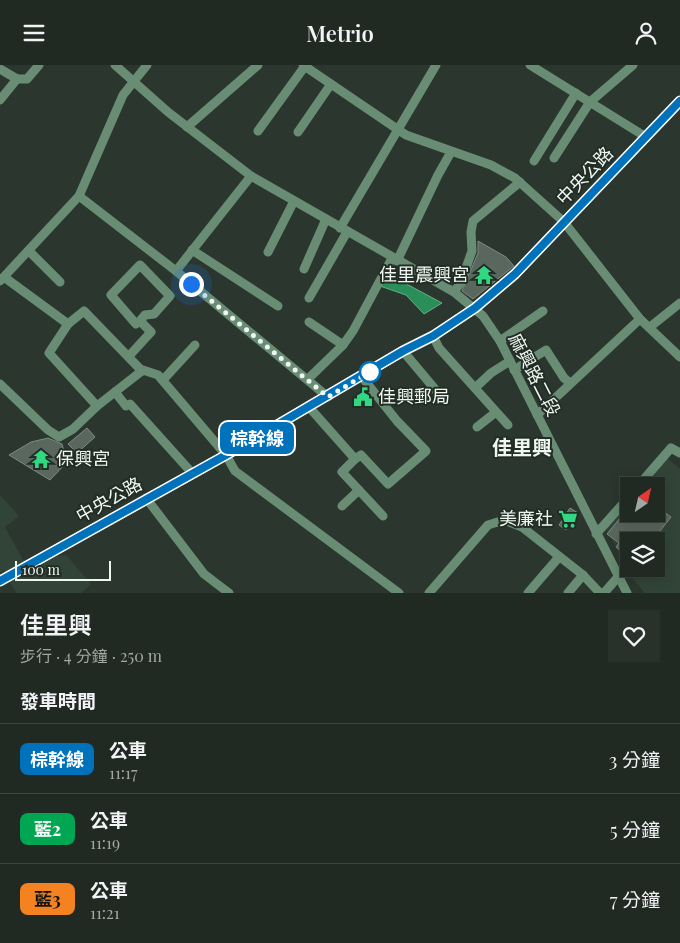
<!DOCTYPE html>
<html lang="zh-TW">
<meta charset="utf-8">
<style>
body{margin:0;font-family:"Playfair Display","Noto Sans TC",serif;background:#28312a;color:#f1f3f6;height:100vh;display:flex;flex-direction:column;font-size:19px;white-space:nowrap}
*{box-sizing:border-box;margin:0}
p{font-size:16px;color:#a2a6a5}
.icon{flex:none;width:28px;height:28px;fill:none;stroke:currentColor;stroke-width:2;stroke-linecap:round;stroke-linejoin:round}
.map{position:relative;height:528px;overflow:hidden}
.drawer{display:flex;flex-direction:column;background:#202922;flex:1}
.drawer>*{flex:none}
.badge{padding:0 10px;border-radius:8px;font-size:18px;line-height:32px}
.needle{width:32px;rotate:34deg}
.tools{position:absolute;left:620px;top:412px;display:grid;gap:10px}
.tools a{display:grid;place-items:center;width:45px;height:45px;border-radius:0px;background:#202922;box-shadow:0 2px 12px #0003,0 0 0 1px #3d4540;font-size:25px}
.scale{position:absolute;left:15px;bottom:12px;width:96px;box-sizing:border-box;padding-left:5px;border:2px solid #f0f7f2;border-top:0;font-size:14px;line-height:18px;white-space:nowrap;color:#f0f7f2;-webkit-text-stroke:4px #212d25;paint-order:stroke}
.you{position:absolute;width:25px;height:25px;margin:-12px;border:4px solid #fff;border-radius:50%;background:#1a73e8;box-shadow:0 0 0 8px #1a73e833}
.map>.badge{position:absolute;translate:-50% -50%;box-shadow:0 0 0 2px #fff}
h2{padding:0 20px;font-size:19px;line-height:45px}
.round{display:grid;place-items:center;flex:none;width:52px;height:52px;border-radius:0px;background:#28312a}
.headline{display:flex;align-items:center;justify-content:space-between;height:85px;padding:0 20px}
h1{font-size:24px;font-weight:600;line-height:38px}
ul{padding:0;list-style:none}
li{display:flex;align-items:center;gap:15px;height:70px;padding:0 20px;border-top:1px solid #3d4540}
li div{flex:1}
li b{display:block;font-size:19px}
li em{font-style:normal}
li .badge{min-width:55px;font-weight:700;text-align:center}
header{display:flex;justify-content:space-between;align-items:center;height:65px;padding:0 20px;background:#202922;font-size:22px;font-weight:600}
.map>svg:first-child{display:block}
</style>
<header><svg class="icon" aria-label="menu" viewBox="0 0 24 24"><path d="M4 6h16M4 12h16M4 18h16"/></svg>Metrio<svg class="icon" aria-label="person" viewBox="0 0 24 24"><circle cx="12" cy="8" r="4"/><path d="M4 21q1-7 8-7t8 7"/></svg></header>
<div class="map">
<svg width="680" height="528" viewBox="0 0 680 528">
<rect width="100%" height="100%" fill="#2b372e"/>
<g fill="#324438" fill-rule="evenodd">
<path d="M664 391 680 404V528H645L633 514 603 458 629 430V449H656V421H637ZM629 476H656V504H629Z"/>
<polygon points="0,430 19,451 5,462 23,495 66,490 91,519 81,528 16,528 4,506 0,508"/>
</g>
<polygon fill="#2a8e58" stroke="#65ae86" points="384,207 442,238 424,249 406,230 377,220"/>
<g fill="#5a675e" stroke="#7d8b81">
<polygon points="478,176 506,192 514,201 473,234 462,226 478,188"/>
<polygon points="87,363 95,372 77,388 68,379"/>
<polygon points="48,373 62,379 67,397 50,415 9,390 31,377"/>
<polygon points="656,441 671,452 652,476 629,476 629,492 616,482 619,478 607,469 629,442 629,449 656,449"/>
<polygon points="570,443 578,448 566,465 559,460"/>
</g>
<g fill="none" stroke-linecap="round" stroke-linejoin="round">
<g stroke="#688d74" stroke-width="9">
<polyline points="115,0 168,47 251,111 454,227 483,251 500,276 627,528"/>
<polyline points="303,0 406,70 491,100 515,113 564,157 640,254 680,292"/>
<polyline points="530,0 646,72"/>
<polyline points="0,4 17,14"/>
<polyline points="0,35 17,14 27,14 39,0"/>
<polyline points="187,62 258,0"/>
<polyline points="258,66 305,1"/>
<polyline points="298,67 331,19"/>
<polyline points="554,93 590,37 633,0"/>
<polyline points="534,96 576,28"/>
<polyline points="79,131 176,206 328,332"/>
<polyline points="340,163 436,0"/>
<polyline points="192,185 278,241"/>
<polyline points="29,186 60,217"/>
<polyline points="268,187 294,136"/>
<polyline points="397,196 438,110 451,87"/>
<polyline points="304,204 326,154"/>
<polyline points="176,206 251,111"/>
<polyline points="4,212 68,259 84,246 142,306"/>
<polyline points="0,216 79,131 123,30 147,0"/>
<polyline points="454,227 461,217 472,186 471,167 473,156 520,117"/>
<polyline points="309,233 347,167"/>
<polyline points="309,257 343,280"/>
<polyline points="68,259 49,288 97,341"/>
<polyline points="650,262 680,238"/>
<polyline points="433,271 439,283 508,360"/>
<polyline points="500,276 543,246"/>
<polyline points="403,286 444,335"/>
<polyline points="129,291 151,267 140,256 136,259 111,230 140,200 170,231 154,249 145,250 140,256"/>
<polyline points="514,305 546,285 564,313 570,318"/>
<polyline points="308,314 343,280 353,266 392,193"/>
<polyline points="163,315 195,280"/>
<polyline points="0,319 48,365 59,372 73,364 97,341 143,305 158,310 226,390 235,406 399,528"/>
<polyline points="475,323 491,308 510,296"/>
<polyline points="115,327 126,341 130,339 192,408"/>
<polyline points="309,342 355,394 361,390 388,419 426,386 397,356 362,312"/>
<polyline points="537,350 640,254"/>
<polyline points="477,362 496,347"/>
<polyline points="355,394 342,407 383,451"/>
<polyline points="638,421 671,383 680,388"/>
<polyline points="146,433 204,509 229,528"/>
<polyline points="342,441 359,425"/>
<polyline points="596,469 629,432"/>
<polyline points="429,528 488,460 504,455 522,462 583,510 600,528"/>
<polyline points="528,528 559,492"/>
<polyline points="568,528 583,510"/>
<polyline points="604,528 618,512"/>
</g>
<polyline stroke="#98e7b3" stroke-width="10" points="0,516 226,390 403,286 433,271 475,243 515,209 680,36"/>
</g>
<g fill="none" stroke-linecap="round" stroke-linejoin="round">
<g stroke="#fff" stroke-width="11">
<polyline id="line" points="0,516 226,390 403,286 433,271 475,243 515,209 680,36"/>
</g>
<use href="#line" stroke="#0072bc" stroke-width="8"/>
<polyline stroke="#f0f7f2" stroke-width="5" stroke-dasharray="0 9" points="191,219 328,332 376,303 370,307"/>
</g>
<defs>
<g id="temple-bare" transform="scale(1.5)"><path d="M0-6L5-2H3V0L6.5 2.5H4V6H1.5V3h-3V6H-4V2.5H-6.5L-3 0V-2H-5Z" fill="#31d882" stroke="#212d25" stroke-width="2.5" paint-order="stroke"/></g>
<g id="civic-bare" transform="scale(1.5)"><path d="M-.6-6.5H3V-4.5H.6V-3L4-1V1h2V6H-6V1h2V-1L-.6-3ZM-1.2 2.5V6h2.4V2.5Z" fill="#31d882" stroke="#212d25" stroke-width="2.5" paint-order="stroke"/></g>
<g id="supermarket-bare" transform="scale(1.5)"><path d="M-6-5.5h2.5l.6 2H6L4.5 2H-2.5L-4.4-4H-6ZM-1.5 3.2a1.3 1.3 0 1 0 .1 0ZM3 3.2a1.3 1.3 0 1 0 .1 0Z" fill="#31d882" stroke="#212d25" stroke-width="2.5" paint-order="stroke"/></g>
</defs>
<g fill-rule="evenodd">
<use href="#temple-bare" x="484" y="210"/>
<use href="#civic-bare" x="363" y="332"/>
<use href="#temple-bare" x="41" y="394"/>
<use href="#supermarket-bare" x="568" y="454"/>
</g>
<circle fill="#fff" stroke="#0072bc" stroke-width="2.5" cx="370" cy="307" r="10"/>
<g text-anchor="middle" stroke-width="4" stroke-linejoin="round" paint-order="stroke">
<g font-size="18" fill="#f0f7f2" stroke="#212d25">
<text transform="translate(585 111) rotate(-46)" y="6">中央公路</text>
<text transform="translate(534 310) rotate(63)" y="6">麻興路二段</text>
<text transform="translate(109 435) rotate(-29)" y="6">中央公路</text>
</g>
<g font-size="18" fill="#f0f7f2" stroke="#212d25" text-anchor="end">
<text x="469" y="216">佳里震興宮</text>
<text x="378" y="338" text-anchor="start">佳興郵局</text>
<text x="56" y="400" text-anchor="start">保興宮</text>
<text x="553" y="460">美廉社</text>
</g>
<g font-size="20" font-weight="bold" fill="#f0f7f2" stroke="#212d25">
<text x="522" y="390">佳里興</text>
</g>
</g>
</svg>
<div class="tools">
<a><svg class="needle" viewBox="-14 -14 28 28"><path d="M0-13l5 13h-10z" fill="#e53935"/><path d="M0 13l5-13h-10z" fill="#a2a6a5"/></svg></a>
<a><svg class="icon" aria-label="layers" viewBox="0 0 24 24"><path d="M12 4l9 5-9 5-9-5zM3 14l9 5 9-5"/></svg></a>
</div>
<div class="scale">100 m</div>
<div class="you" style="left:191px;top:219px"></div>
<b class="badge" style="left:257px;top:373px;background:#0072bc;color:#fff">棕幹線</b>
</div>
<section class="drawer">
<div class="headline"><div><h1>佳里興</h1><p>步行 · 4 分鐘 · 250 m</p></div><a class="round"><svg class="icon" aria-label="heart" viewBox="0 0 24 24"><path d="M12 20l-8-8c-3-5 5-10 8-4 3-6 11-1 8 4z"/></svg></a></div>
<h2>發車時間</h2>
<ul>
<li><span class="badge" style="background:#0072bc;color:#fff">棕幹線</span><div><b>公車</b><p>11:17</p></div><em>3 分鐘</em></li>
<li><span class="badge" style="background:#00a651;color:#fff">藍2</span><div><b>公車</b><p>11:19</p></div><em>5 分鐘</em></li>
<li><span class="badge" style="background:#f58220;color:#111">藍3</span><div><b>公車</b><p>11:21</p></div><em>7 分鐘</em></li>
</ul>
</section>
